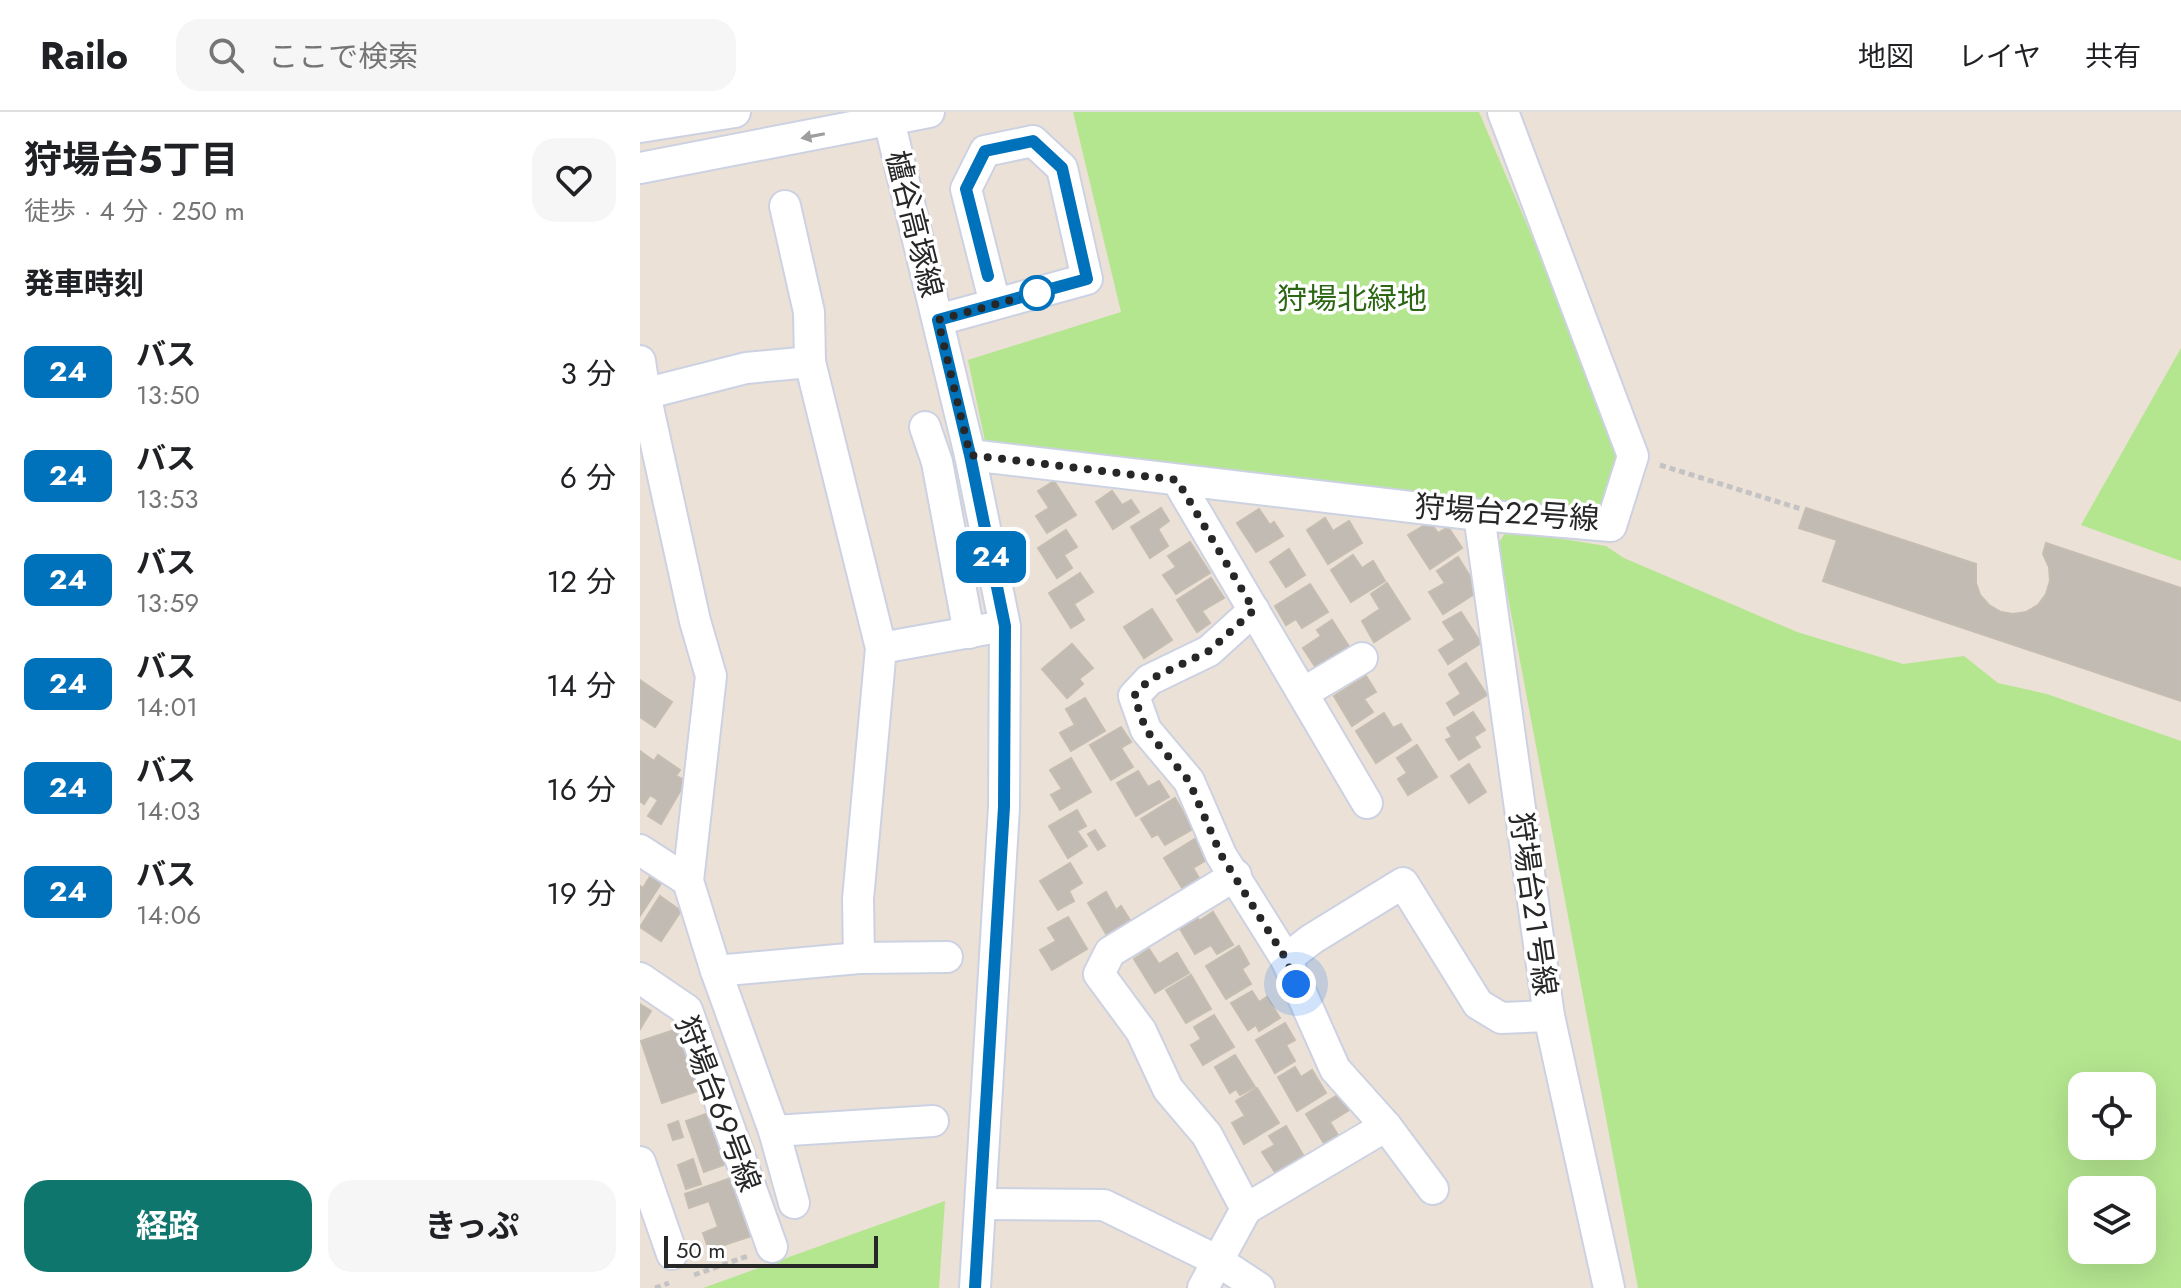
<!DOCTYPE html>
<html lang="ja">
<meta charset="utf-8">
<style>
body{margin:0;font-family:Jost,"Noto Sans JP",sans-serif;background:#f6f6f6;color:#202124;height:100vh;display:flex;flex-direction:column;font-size:30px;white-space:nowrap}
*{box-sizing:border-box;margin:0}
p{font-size:26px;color:#757577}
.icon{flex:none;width:44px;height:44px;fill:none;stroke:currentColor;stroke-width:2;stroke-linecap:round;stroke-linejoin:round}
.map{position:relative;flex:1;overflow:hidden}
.details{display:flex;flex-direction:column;background:#fff;width:640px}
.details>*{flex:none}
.badge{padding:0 16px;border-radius:12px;font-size:28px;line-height:52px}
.fabs{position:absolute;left:1428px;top:960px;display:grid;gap:16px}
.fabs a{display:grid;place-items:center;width:88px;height:88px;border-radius:16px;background:#fff;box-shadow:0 8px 32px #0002;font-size:40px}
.scale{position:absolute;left:24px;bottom:20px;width:214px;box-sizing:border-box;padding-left:8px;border:4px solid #272727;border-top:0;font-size:22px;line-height:28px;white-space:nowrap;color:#272727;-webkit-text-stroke:6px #fff;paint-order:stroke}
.you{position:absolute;width:40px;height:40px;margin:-20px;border:6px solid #fff;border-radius:50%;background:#1a73e8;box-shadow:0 0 0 12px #1a73e833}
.map>.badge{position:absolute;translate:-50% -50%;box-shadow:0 0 0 4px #fff}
h2{padding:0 24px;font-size:30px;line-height:72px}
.round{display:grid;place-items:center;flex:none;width:84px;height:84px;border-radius:24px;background:#f6f6f6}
.overview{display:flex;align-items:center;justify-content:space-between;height:136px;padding:0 24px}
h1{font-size:38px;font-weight:700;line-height:60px}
.primary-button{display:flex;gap:16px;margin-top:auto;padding:16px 24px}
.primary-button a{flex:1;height:92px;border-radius:24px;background:#0f766e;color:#fff;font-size:32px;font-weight:700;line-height:92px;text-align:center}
.primary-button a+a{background:#f6f6f6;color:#202124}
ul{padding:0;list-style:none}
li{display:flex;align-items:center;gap:24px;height:104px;padding:0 24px}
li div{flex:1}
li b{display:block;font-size:30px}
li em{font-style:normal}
li .badge{min-width:88px;font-weight:700;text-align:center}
header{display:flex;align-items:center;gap:48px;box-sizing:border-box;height:112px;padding:0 40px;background:#fff;border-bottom:2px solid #e0e0e0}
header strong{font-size:38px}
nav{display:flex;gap:44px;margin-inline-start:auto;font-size:28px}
.search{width:560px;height:72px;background:#f6f6f6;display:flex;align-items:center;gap:20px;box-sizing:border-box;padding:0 28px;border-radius:24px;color:#757577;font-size:30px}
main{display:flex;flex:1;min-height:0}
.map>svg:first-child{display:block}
</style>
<header>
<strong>Railo</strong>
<div class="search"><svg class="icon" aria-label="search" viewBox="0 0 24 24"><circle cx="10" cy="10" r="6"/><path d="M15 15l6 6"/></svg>ここで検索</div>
<nav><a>地図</a><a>レイヤ</a><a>共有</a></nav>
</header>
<main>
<section class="details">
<div class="overview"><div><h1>狩場台5丁目</h1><p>徒歩 · 4 分 · 250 m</p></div><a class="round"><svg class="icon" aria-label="heart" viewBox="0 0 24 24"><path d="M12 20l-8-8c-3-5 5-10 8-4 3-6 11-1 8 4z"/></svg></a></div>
<h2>発車時刻</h2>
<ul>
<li><span class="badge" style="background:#0072bc;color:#fff">24</span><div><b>バス</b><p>13:50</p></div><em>3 分</em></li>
<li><span class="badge" style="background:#0072bc;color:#fff">24</span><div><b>バス</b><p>13:53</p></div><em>6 分</em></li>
<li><span class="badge" style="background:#0072bc;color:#fff">24</span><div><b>バス</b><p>13:59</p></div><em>12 分</em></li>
<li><span class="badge" style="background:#0072bc;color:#fff">24</span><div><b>バス</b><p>14:01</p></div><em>14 分</em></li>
<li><span class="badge" style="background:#0072bc;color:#fff">24</span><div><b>バス</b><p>14:03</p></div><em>16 分</em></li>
<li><span class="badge" style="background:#0072bc;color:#fff">24</span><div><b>バス</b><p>14:06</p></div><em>19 分</em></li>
</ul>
<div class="primary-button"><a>経路</a><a>きっぷ</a></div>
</section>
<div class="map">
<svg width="1541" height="1176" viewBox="0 0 1541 1176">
<rect width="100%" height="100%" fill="#ebe1d7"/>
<g fill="#b4e68f" fill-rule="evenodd">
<polygon points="433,0 839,0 984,341 961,405 346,334 328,248 481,200"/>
<polygon points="1541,236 1541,449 1441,413"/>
<path d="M867 418 966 434 984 446 1157 520 1263 552 1324 544 1358 571 1407 582 1541 629V1176H998L858 432ZM1442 974H1502V1034H1442ZM1442 1078H1502V1138H1442Z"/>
<polygon points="305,1089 299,1176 63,1176"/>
</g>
<g fill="#c2bbb4" stroke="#c6bdb1" stroke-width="2">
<polygon points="414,369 436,403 407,421 396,404 409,396 398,379"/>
<polygon points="472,379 482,393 491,388 499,400 473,417 456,390"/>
<polygon points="521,396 529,409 518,417 528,434 510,446 491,415"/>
<polygon points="1166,396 1336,452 1336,471 1340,483 1349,493 1361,500 1373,502 1386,500 1398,493 1406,482 1410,469 1409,455 1403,442 1406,431 1541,476 1541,589 1183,469 1197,428 1159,416"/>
<polygon points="619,397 630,413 634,410 643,424 616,440 597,411"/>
<polygon points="685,406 693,419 709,409 722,431 688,452 667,418"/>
<polygon points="790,410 798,421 808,415 822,436 790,457 768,423"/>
<polygon points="426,418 437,435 424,443 432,456 417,466 398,436"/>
<polygon points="550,430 570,461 536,482 523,463 536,455 528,444"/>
<polygon points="649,437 665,463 646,475 630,450"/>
<polygon points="713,443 722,456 733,449 745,469 711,490 691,458"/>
<polygon points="818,445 839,479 803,502 789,480 805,471 797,459"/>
<polygon points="440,461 453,480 434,492 444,508 431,516 409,481"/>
<polygon points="571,466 584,486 562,499 570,511 557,520 537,488"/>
<polygon points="747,471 770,507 734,530 722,509 740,497 731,482"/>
<polygon points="670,472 688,500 662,516 656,507 646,513 635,494"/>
<polygon points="512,497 532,528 504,546 484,515"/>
<polygon points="821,500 841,531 808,552 799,538 815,528 803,510"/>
<polygon points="692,508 713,541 680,562 663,536 681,524 677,518"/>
<polygon points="432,532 453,556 439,567 443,572 427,586 402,557"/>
<polygon points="826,551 847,583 814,603 807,591 821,582 809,562"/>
<polygon points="726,564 736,580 724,587 733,600 712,614 694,584"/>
<polygon points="0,568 32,590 15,615 0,605"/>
<polygon points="445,586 465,619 431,639 420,621 435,613 426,597"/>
<polygon points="833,600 845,618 834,625 840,635 819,648 806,628 812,625 807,616"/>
<polygon points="744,601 753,616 761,612 771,628 736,651 716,619"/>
<polygon points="481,615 491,630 481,636 493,655 471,668 450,633"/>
<polygon points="777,633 797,665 768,683 758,667 767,661 757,646"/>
<polygon points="0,639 14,649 18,643 40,658 36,664 46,669 21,712 8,704 18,688 10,683 4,692 0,689"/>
<polygon points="431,646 451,680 420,698 411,683 422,677 410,658"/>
<polygon points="829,652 846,680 829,691 811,664"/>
<polygon points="498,659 508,675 519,669 529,685 496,704 477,671"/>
<polygon points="535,686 553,717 525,733 518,722 512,725 501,707"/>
<polygon points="437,698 446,714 437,719 447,734 428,746 409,714"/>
<polygon points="455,718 465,734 458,738 448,722"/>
<polygon points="558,725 570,746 553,756 562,771 545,781 524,746"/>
<polygon points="430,751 442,771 429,779 434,789 418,798 400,769"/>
<polygon points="11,763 22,770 0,804 0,774 3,776"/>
<polygon points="466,780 476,798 481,794 493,813 469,827 448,791"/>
<polygon points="20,784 41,799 21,829 0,815"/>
<polygon points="573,800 593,833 577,842 571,833 555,842 539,815 557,804 559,809"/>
<polygon points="428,805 447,837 412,858 400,838 416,829 408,816"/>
<polygon points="599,834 609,852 602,857 611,872 586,887 566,854"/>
<polygon points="509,837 519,852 537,841 549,861 515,881 494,847"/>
<polygon points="551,863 571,897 546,911 526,878"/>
<polygon points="612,879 619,890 627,885 640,906 619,919 616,913 608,918 591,891"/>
<polygon points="0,892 11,899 0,917"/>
<polygon points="574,903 594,935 563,953 551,933 561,927 554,915"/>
<polygon points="645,911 655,928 646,933 655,949 635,961 616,928"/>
<polygon points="40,916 60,978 22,991 1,929"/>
<polygon points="595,943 615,975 600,983 596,977 590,981 575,955"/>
<polygon points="655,955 661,965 672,958 686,981 657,999 638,965"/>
<polygon points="617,976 639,1011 604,1032 592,1011 605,1004 596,989"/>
<polygon points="701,981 711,997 690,1010 699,1025 685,1033 666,1002"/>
<polygon points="74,999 92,1050 64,1060 46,1009"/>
<polygon points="38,1009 43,1025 33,1028 28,1013"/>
<polygon points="646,1014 666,1048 638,1065 622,1040 635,1033 629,1024"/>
<polygon points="53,1047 61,1072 46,1077 38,1053"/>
<polygon points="94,1065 114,1123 69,1138 63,1121 78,1115 69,1089 49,1096 45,1082"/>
</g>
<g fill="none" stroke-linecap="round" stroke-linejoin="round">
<g stroke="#ccd2e2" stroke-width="34">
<g id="minor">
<polyline points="247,0 330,343 365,514 364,695 335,1176"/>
<polyline points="0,15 95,0"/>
<polyline points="0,56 289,0"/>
<polyline points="145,94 169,200 170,250 241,536 218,787 219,846"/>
<polyline points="298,208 447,167 422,56 393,29 345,39 326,77 355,192"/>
<polyline points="0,249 5,282 55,509 71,564 48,769 76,859 134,1019 154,1091"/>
<polyline points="0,283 106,256 170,250"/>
<polyline points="285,315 297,350 329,521"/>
<polyline points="330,343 839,403 971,414 993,344 863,0"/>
<polyline points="537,368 727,691"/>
<polyline points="839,403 909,904 969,1176"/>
<polyline points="614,498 569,539 509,568 494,584 506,618 549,669 581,743 646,847 695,957 746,1014 793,1077"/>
<polyline points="241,536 347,517"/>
<polyline points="663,581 722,546"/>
<polyline points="0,738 48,769"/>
<polyline points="596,763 470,840 459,862 501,919 528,977 567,1023 606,1097"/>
<polyline points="646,847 672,827 763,771 838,892 861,906 909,904"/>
<polyline points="76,859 219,846 307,845"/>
<polyline points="0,866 47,898 132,1135"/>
<polyline points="134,1019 293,1009"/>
<polyline points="0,1050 32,1142"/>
<polyline points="341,1092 464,1093 578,1149 619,1176"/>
<polyline points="563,1176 606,1097 746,1014"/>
</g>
</g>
<g stroke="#c3c3c3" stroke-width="5" stroke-dasharray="6 4" stroke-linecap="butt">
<polyline points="1020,353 1161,397"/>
<polyline points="54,1163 108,1144"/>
<polyline points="15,1176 29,1171"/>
</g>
<use href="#minor" stroke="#fff" stroke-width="30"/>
</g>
<defs><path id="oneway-solid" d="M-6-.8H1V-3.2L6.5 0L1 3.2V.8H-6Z" transform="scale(2)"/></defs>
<use fill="#9e9e9e" href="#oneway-solid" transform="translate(173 24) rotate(169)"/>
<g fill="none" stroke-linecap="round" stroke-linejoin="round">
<g stroke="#fff" stroke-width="18">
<polyline id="line" points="335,1176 364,695 365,514 330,343 298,208 447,167 422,56 393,29 345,39 326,77 348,164"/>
</g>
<use href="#line" stroke="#0072bc" stroke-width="12"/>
<polyline stroke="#272727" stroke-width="8" stroke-dasharray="0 14.4" points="397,181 298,208 330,343 537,368 614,498 569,539 509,568 494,584 506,618 549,669 581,743 646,847 656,872"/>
</g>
<circle fill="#fff" stroke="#0072bc" stroke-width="4" cx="397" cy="181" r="16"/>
<g text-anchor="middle" stroke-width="7" stroke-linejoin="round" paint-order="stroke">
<g font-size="30" fill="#272727" stroke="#fff">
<text transform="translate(274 112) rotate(76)" y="10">櫨谷高塚線</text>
<text transform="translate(867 401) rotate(4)" y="10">狩場台２２号線</text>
<text transform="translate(893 792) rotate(82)" y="10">狩場台２１号線</text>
<text transform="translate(78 992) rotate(69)" y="10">狩場台６９号線</text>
</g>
<g font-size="30" fill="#2c6714" stroke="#fff">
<text x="712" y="197">狩場北緑地</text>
</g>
</g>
</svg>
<div class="fabs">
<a><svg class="icon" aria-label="locate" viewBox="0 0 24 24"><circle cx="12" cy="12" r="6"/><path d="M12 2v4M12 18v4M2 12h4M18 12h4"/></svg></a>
<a><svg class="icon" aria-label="layers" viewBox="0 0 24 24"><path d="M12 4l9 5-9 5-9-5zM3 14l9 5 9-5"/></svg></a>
</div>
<div class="scale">50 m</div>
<div class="you" style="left:656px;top:872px"></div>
<b class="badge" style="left:351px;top:445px;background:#0072bc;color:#fff">24</b>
</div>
</main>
